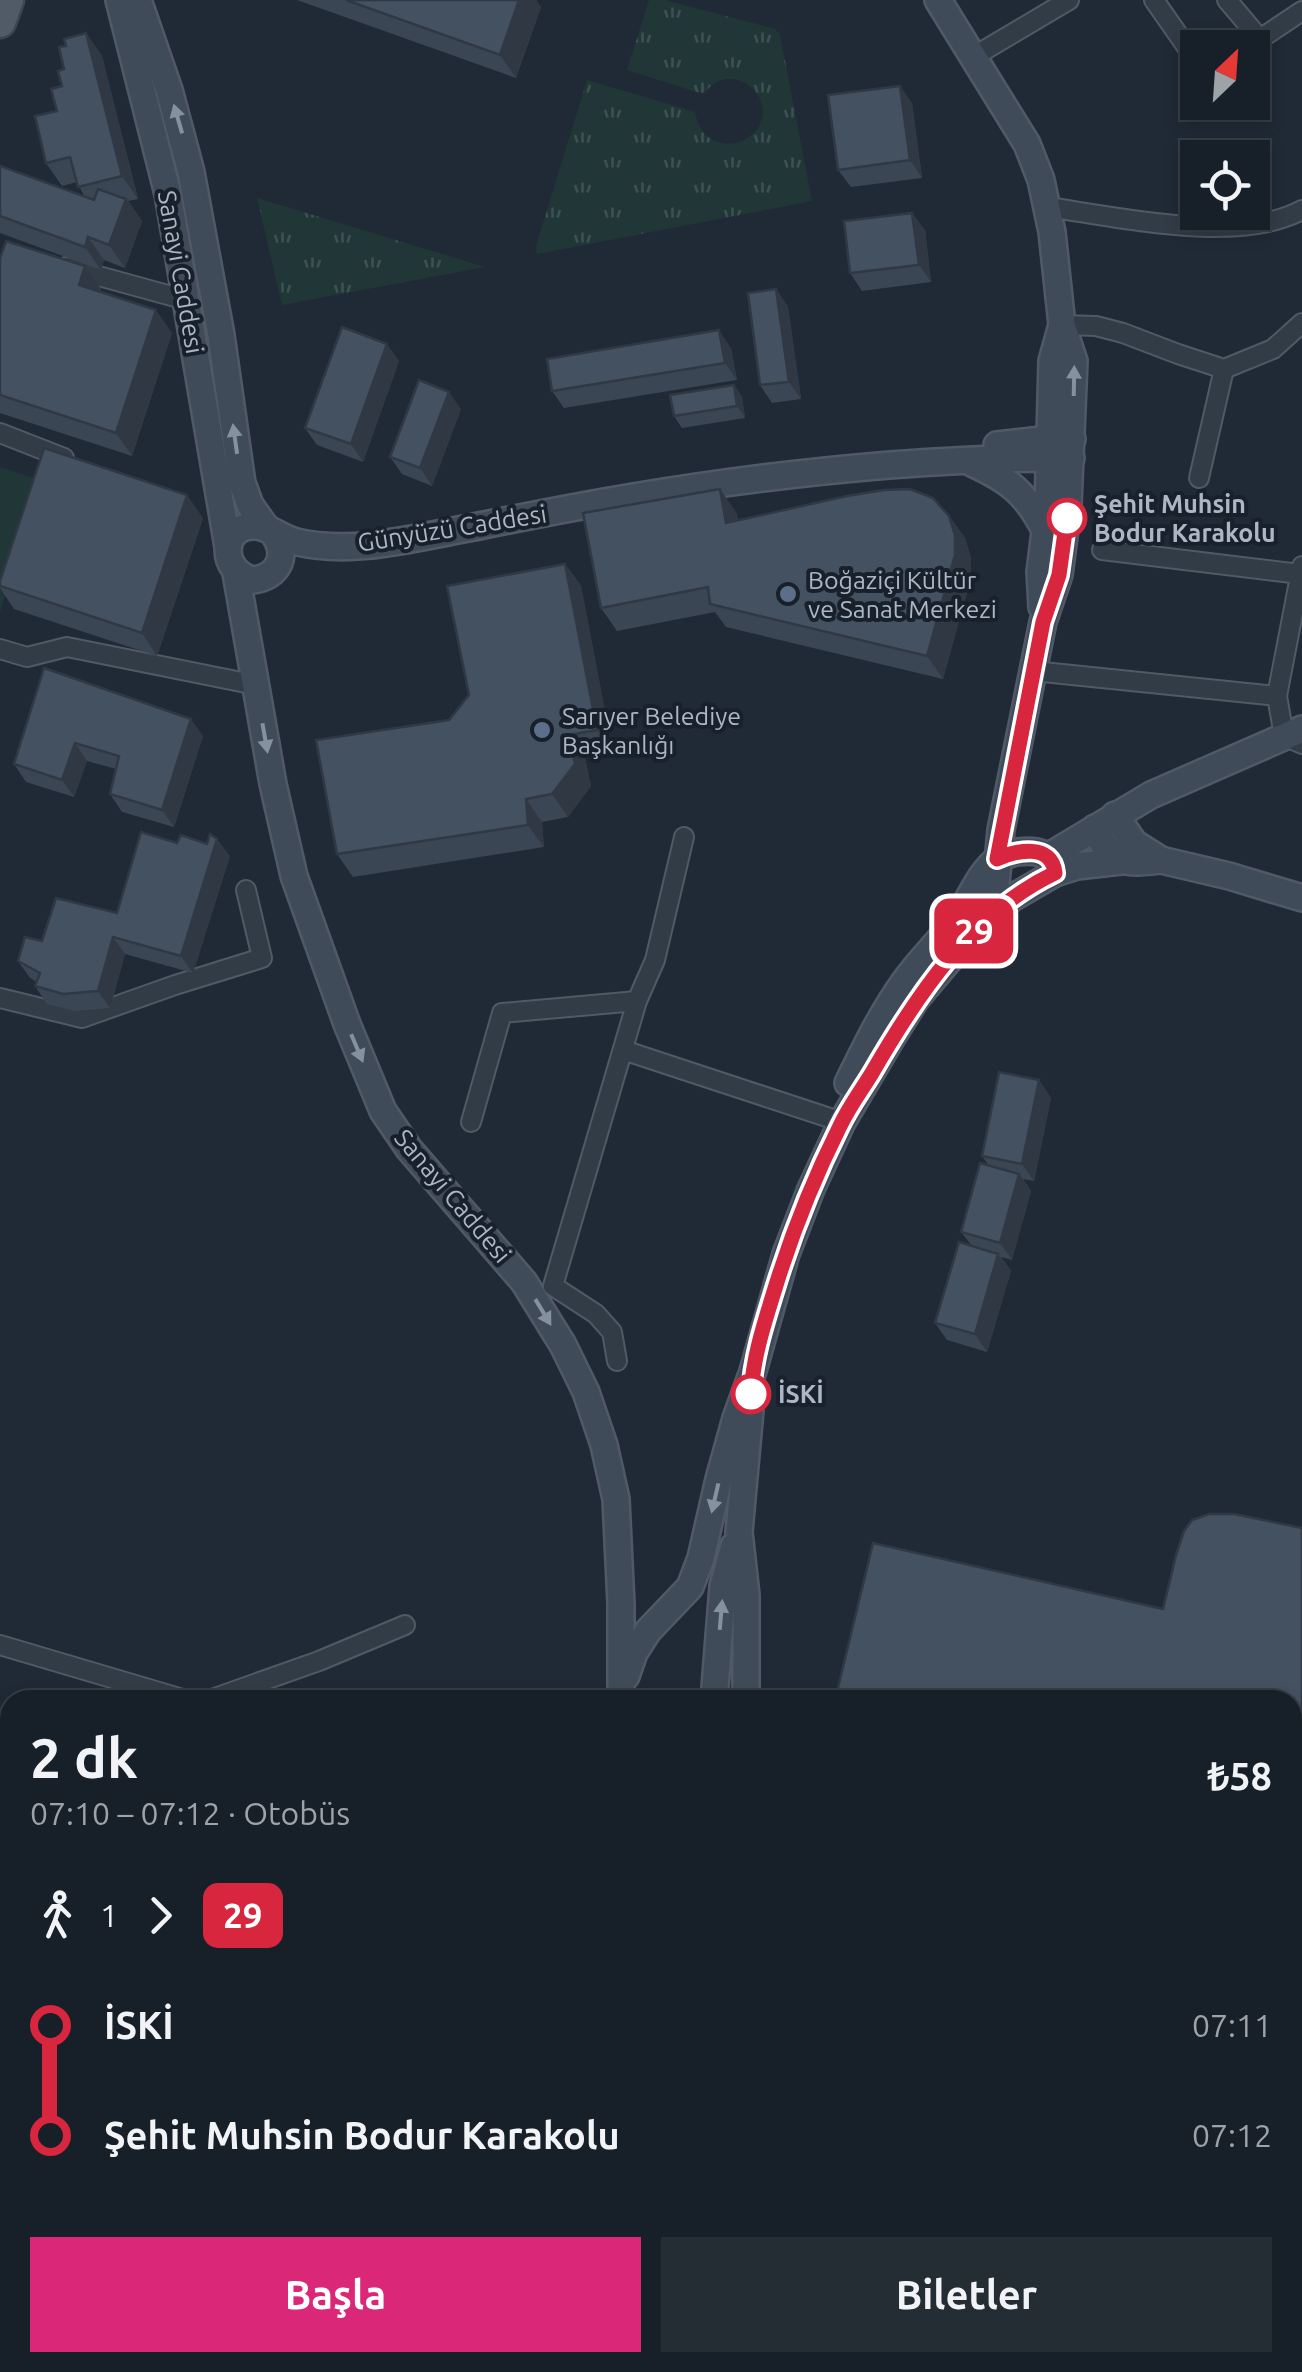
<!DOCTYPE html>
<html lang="tr">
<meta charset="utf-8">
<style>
body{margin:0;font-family:Ubuntu,sans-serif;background:#242d34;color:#f1f3f6;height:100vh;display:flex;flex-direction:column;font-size:38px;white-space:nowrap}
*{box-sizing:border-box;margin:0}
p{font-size:32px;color:#9ea3a8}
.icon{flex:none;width:55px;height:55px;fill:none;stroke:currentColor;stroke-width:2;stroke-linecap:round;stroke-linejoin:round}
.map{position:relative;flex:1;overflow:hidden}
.side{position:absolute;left:0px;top:1690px;width:1302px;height:682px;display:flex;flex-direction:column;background:#172028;border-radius:30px 30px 0 0;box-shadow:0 5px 15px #0003,0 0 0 2px #363e45}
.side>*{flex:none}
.badge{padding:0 20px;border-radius:15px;font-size:35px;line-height:65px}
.needle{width:65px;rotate:25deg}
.tools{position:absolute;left:1180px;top:30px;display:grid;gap:20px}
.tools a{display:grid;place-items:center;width:90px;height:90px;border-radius:0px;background:#172028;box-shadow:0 5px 15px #0003,0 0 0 2px #363e45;font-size:50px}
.map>.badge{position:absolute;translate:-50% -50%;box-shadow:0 0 0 5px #fff}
.legs{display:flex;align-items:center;gap:15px;height:110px;padding:0 30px;font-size:32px}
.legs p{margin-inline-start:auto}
.overview{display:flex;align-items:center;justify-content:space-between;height:170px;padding:0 30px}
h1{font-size:55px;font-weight:600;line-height:75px}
.button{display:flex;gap:20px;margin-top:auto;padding:20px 30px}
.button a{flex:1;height:115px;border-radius:0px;background:#db2777;color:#fff;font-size:40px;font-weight:600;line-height:115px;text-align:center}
.button a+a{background:#242d34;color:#f1f3f6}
ul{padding:0 30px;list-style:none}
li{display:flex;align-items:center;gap:35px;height:110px;font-size:38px}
li i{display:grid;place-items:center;width:15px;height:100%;margin:0 12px;background:currentColor}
li i::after{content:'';width:25px;height:25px;margin:-12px;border:8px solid;border-radius:50%;background:#172028}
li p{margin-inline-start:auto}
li:first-child i{background:linear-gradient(#0000 50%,currentColor 0)}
li:last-child i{background:linear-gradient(currentColor 50%,#0000 0)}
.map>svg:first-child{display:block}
</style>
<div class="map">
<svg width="1302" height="2372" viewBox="0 0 1302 2372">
<defs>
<pattern id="grass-tufts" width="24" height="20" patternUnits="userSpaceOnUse" patternTransform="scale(2.5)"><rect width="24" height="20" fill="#203637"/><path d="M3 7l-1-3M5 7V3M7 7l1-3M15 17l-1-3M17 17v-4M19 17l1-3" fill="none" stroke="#3e5152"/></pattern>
<pattern id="forest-firs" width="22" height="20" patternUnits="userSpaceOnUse" patternTransform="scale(2.5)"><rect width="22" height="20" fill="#203637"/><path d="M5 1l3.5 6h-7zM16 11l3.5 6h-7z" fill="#3e5152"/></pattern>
</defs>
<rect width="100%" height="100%" fill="#1f2a36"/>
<g fill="url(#grass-tufts)">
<path d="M649 0H665L775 29 780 35 812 201 537 254 536 246 587 80 695 112C698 127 703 137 718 142 730 145 739 144 749 137 785 109 744 65 715 83 710 86 707 90 703 94L627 70Z"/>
<polygon points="257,198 485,267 282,305"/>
<polygon points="0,2034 10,2037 10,2362 149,2363 121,2372 0,2372"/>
</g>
<polygon fill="url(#forest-firs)" points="268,2363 462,2363 461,2372 272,2372"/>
<polygon fill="#203637" points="0,467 42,481 0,612"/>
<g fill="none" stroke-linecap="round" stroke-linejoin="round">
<g stroke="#505965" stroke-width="22">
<g id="street">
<polyline points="1154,0 1198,63"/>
<polyline points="1227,0 1260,39 1302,11"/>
<polyline points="973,57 1069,0"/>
<polyline points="1252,72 1256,69 1260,39"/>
<path d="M1047 207C1119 217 1237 245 1302 210"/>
<polyline points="66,267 186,300"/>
<polyline points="1062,325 1096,326 1123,333 1178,354 1224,369 1273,349 1302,323"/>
<polyline points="0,433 64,458"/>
<polyline points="1199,478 1224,369"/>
<polyline points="1102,550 1300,574"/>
<polyline points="1302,566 1277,696 1284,736 1302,744"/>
<polyline points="0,649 27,657 67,647 256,685"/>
<polyline points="1033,671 1277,696"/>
<polyline points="0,998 82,1018 175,985 262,958 246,890"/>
<polyline points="623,1050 842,1122"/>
<polyline points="471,1122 502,1013 637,1001"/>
<polyline points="617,1361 612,1332 596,1314 553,1286 637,1001 655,960 684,837"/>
<polyline points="0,1645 186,1700"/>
<polyline points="209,1700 319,1661 405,1625"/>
<polyline points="0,2009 10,2012"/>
<polyline points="1292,2292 1302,2286"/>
<polyline points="237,2362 245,2372"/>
<polyline points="147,2372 174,2366 201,2366"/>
<polyline points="1167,2372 1182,2362"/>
</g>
</g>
<g stroke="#505965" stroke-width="30">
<g id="secondary">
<polyline points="119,0 168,194 228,547"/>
<polyline points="138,0 169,90 191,172 221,335 242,483 250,505 267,529"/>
<polyline points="938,0 1027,144 1041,180 1052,232 1062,325 1074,361 1068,506 1059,575 1043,622 1033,671 1001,830 996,884 980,920"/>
<polyline points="997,445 1050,439 1072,439"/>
<path d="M972 463C1009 480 1026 493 1045 530"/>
<path d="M274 534C289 556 278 577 253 580 219 572 220 525 255 526 269 526 282 539 297 542 354 555 413 538 469 528 524 517 578 506 633 497 778 473 925 457 1071 458"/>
<polyline points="236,573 273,784 294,876 347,1024 383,1111 409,1149 524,1282 563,1345 586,1392 604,1445 616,1499 621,1604 621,1700"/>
<polyline points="1042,607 1040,572 1048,507 1052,361 1062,325"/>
<path d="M1095 828C1111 863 1123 865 1161 860L1134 843 1115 815"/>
<polyline points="1049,856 1151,795 1302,729"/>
<polyline points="1161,860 1229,876 1302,898"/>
<path d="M848 1083C865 1048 882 1013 905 981 920 960 939 942 955 921 969 902 979 872 999 858 1009 852 1026 850 1037 852 1049 855 1054 861 1055 873"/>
<polyline points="626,1676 634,1653 648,1631 690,1587 701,1558 719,1479 736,1418 753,1371 786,1254 811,1189 842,1122 891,1039 916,999 975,929 1012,898 1055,873 1077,866 1121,861"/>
<polyline points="714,1700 723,1586 734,1546"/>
<polyline points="746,1700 746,1595 739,1532 750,1411"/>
</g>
</g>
<g stroke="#3c4550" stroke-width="35">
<g id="primary">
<polyline points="0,22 8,0"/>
<polyline points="0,1756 10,1759"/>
<polyline points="0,1782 10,1785"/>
<polyline points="0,1804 10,1807"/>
<polyline points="1292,2056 1302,2056"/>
<polyline points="1292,2081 1302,2081"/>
</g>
</g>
<use href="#street" stroke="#323c47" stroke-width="18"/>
<use href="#secondary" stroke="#404b5a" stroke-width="25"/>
<use href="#primary" stroke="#505b67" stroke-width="30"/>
</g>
<g fill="#3a4653">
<polygon points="297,0 536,0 541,7 516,78"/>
<polygon points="86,33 102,56 138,199 128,201 142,221 125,268 104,260 101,270 0,233 0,166 84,196 77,182 62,186 46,163 62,86 66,46"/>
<polygon points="912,103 922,178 851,187 838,170"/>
<polygon points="925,230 931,282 862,291 850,273"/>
<polygon points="0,258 85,266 101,289 100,292 172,333 132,456 0,413"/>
<polygon points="776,289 788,307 801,399 772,403 760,385"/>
<polygon points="731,348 737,380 564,408 552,391"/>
<polygon points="399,361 363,462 317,445 305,428"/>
<polygon points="734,385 742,397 745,418 682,428 674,416"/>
<polygon points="461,409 432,486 402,474 390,457"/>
<polygon points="736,512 738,520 949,516 965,538 971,558 971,578 943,679 726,627 715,612 617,631 601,608"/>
<polygon points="203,518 157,656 14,609 0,588 0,581"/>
<polygon points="565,564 581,586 613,753 585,758 591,786 568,817 542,822 544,847 353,877 337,854 469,695"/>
<polygon points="44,668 203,736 174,827 122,812 110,794 116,769 87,761 74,797 26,782 14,764"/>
<polygon points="177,843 230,856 193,973 125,954 110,1008 75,1011 47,1004 35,986 37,982 30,978 18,961 42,941 117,913"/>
<polygon points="1039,1080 1051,1098 1034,1181 1023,1179 1031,1191 1012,1260 1001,1257 1011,1271 987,1352 947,1340 935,1323 971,1245 961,1232 989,1166 982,1156"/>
<polygon points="1302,1528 1302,1961 1292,1951 1292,1700 1163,1609"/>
<polygon points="699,2362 797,2362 794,2372 703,2372 698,2365"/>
</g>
<g fill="#303943">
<polygon points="519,0 536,0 541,7 516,78 500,55"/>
<polygon points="86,33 102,56 138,199 122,176"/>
<polygon points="900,86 912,103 922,178 910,160"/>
<polygon points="126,199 142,221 125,268 109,245"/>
<polygon points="912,213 925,230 931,282 919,265"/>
<polygon points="88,237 104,260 101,270 85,247"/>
<polygon points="85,266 101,289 95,308 79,285"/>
<polygon points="776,289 788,307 801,399 789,382"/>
<polygon points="156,310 172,333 132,456 116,433"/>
<polygon points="719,330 731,348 737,380 725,363"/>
<polygon points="387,344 399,361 363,462 351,444"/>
<polygon points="734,385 742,397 745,418 737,406"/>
<polygon points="449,392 461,409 432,486 420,468"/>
<polygon points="720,489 736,512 742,546 726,523"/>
<polygon points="187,495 203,518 157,656 142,633"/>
<polygon points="949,516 965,538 971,558 971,578 943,679 927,656"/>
<polygon points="565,564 581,586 613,753 597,730"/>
<polygon points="191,719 203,736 174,827 162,810"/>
<polygon points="569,735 585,758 591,786 568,817 552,794"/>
<polygon points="75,743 87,761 74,797 62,780"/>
<polygon points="526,799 542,822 544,847 528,825"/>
<polygon points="217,839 230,856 193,973 181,956"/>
<polygon points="113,937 125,954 110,1008 98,991"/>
<polygon points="1039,1080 1051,1098 1034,1181 1022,1164"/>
<polygon points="1019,1174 1031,1191 1012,1260 1000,1243"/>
<polygon points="998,1254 1011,1271 987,1352 975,1334"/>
<polygon points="679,2362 696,2362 693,2372 676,2372"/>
<polygon points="780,2362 797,2362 794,2372 777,2372"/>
</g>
<g fill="#445160" stroke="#303943" stroke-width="2.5">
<polygon points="346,0 519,0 500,55"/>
<polygon points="86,33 122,176 78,187 70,157 46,163 35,116 57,111 51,89 62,86 58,71 64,69 59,47 66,46 64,39"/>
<polygon points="900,86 910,160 838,170 828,95"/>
<polygon points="0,166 94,200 98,189 126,199 109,245 88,237 85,247 0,216"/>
<polygon points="912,213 919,265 850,273 844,221"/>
<polygon points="6,241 85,266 79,285 156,310 116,433 0,395 0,258"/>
<polygon points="776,289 789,382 760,385 748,293"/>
<polygon points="342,327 387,344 351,444 305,428"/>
<polygon points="719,330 725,363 552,391 547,359"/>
<polygon points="419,380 449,392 420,468 390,457"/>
<polygon points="734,385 737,406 674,416 670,395"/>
<polygon points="44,448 187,495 142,633 0,586 0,581"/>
<polygon points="720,489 726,523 847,496 884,490 910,489 933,498 949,516 955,535 955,555 927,656 710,604 708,587 601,608 583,513"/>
<polygon points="565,564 597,730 569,735 575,764 552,794 526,799 528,825 337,854 316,740 449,720 469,695 447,586"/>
<polygon points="44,668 191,719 162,810 110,794 119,756 75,743 62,780 14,764"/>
<polygon points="141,832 177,843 181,835 207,844 210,834 217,839 181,956 113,937 98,991 63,994 35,986 40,973 18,961 25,937 42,941 56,898 117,913"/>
<polygon points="999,1072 1039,1080 1022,1164 982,1156"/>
<polygon points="980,1163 1019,1174 1000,1243 961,1232"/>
<polygon points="959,1242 998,1254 975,1334 935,1323"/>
<polygon points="1209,1514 1234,1514 1302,1528 1302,1955 1292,1946 1292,1700 835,1700 873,1543 1163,1609 1176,1555 1184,1531 1192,1520"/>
<polygon points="482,2362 679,2362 676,2372 480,2372"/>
<polygon points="699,2362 780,2362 777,2372 721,2372 698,2365"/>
<polygon points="973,2362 979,2364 981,2362 1047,2362 1053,2372 960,2372"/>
</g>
<defs><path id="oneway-solid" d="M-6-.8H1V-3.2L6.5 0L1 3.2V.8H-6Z" transform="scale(2.5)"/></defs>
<g fill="#86919f">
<use href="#oneway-solid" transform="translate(178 119) rotate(-106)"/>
<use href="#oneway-solid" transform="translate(1074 381) rotate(-89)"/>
<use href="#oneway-solid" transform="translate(235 439) rotate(-98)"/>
<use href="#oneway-solid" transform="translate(265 738) rotate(80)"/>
<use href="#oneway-solid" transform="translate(357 1048) rotate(67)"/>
<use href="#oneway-solid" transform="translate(543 1312) rotate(59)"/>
<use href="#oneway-solid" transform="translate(715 1498) rotate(103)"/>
<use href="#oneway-solid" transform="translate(721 1615) rotate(-85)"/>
</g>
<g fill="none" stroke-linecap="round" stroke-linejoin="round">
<g stroke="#fff" stroke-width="22">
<path id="line-1" d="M751 1394C753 1355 766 1318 777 1282 794 1228 815 1176 840 1126 849 1107 861 1091 872 1073 917 995 971 913 1055 873 1052 843 1017 850 997 859L1043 622 1059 575 1067 518"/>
</g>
<use href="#line-1" stroke="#d7263d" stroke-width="15"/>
</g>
<g fill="#fff" stroke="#d7263d" stroke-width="5">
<circle cx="1067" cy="518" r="18"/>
<circle cx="751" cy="1394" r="18"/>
</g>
<g fill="#5c6f8a" stroke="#18212b" stroke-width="4">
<circle cx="788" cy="594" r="10"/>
<circle cx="542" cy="730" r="10"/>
</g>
<g text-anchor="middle" stroke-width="8" stroke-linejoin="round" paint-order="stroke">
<g font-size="25" fill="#acb6c4" stroke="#18212b">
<text transform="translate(181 272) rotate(80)" y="9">Sanayi Caddesi</text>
<text transform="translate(452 528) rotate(-9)" y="9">Günyüzü Caddesi</text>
<text transform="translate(453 1196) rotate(50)" y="9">Sanayi Caddesi</text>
</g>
<g font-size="25" font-weight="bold" fill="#acb6c4" stroke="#18212b" text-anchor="start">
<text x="1094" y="513">Şehit Muhsin<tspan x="1094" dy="29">Bodur Karakolu</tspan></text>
<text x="778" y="1403">İSKİ</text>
</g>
<g font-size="25" fill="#acb6c4" stroke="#18212b" text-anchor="start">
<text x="808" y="589">Boğaziçi Kültür<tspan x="808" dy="29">ve Sanat Merkezi</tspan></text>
<text x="562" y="725">Sarıyer Belediye<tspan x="562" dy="29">Başkanlığı</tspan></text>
</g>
</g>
</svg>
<div class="tools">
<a><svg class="needle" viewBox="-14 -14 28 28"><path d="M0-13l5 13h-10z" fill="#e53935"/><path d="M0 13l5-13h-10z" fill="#9ea3a8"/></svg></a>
<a><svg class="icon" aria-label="locate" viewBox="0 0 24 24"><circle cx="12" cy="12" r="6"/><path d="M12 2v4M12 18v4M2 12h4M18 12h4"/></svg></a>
</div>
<b class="badge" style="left:974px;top:931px;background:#d7263d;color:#fff">29</b>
<section class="side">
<div class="overview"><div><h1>2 dk</h1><p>07:10 – 07:12 · Otobüs</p></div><b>₺58</b></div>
<div class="legs"><svg class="icon" aria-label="walk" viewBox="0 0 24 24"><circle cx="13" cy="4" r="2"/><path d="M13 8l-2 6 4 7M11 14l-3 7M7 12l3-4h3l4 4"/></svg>1<svg class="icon" aria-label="forward" viewBox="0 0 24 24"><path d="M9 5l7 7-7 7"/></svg><b class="badge" style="background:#d7263d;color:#fff">29</b></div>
<ul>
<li><i style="color:#d7263d"></i><b>İSKİ</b><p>07:11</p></li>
<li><i style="color:#d7263d"></i><b>Şehit Muhsin Bodur Karakolu</b><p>07:12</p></li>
</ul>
<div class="button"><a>Başla</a><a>Biletler</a></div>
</section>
</div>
